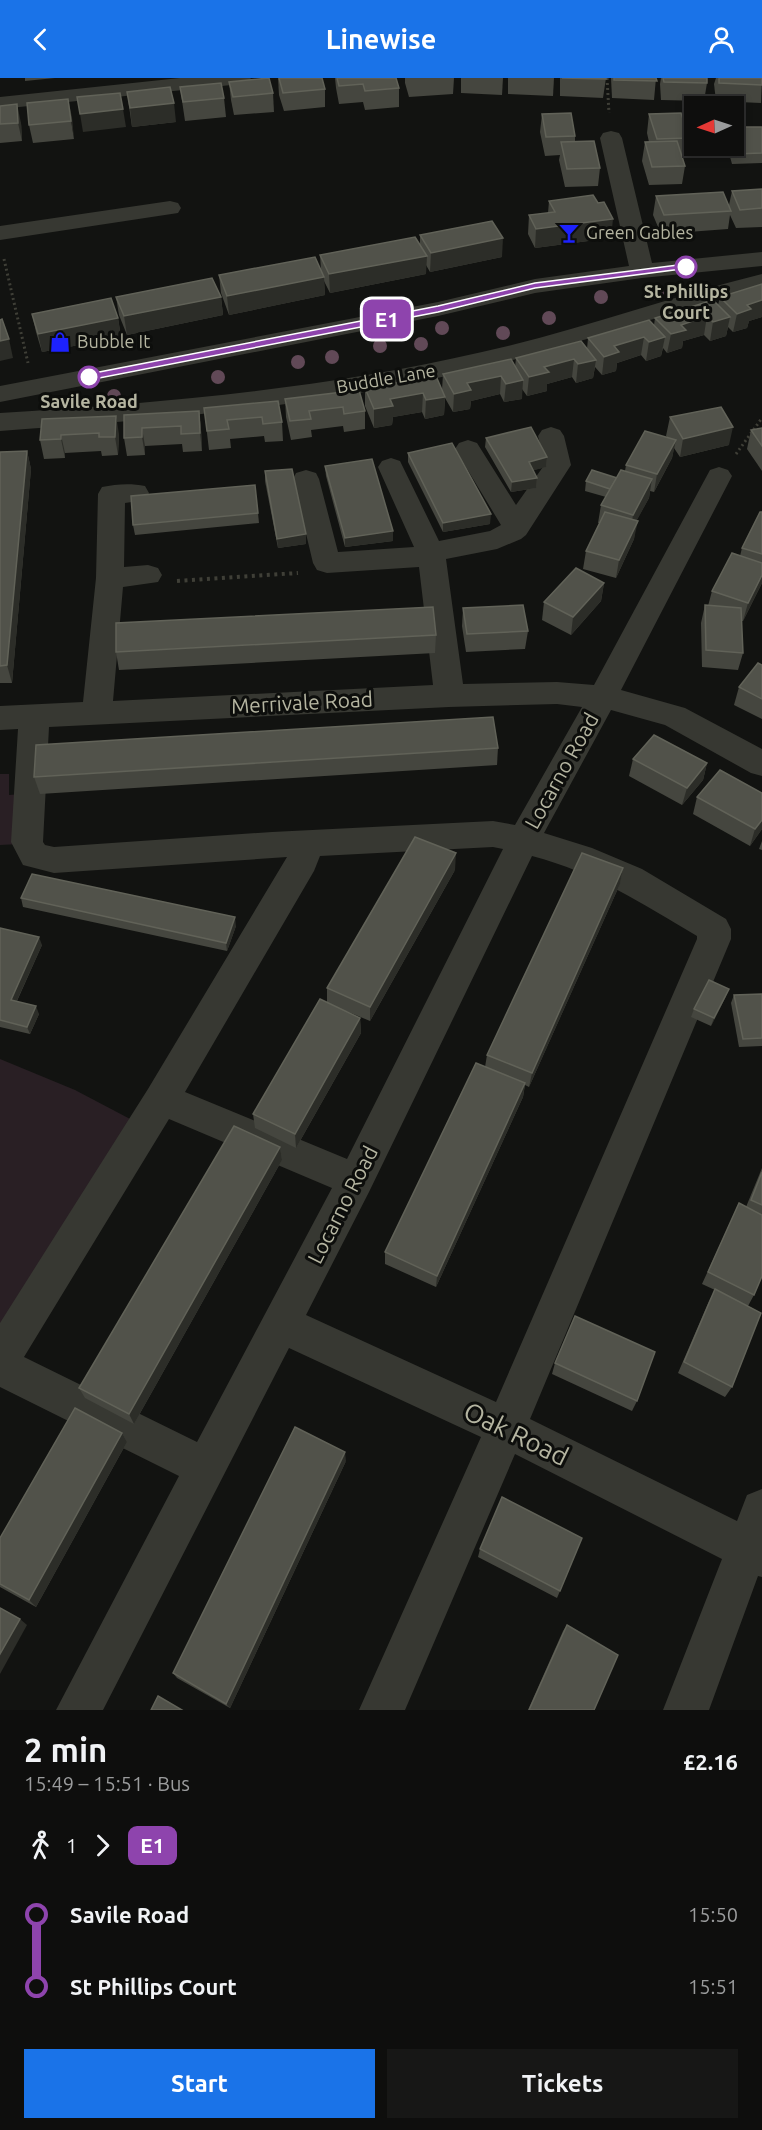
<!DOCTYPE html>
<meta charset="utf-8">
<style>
body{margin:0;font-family:Ubuntu,sans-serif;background:#171716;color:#f1f3f6;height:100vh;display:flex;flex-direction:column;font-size:22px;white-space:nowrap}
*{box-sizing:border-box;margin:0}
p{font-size:20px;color:#9b9c9d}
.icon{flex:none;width:33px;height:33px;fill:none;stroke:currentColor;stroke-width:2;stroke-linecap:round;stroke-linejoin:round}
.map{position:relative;height:1632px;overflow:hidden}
.details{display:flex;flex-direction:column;background:#0e0e0d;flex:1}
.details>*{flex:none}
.badge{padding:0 12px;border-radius:9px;font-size:21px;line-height:39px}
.needle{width:39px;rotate:267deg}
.fabs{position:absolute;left:684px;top:18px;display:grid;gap:12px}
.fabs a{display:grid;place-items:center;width:60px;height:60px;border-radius:0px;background:#0e0e0d;box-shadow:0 3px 9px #0003,0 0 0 2px #2e2e2e;font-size:30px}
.map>.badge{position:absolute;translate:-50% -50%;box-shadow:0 0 0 3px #fff}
.legs{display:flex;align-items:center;gap:9px;height:66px;padding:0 24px;font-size:20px}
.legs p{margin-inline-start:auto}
.headline{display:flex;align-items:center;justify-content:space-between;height:102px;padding:0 24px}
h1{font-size:33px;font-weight:700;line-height:45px}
.button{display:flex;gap:12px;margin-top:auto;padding:12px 24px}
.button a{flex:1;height:69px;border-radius:0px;background:#1a73e8;color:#fff;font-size:24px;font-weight:700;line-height:69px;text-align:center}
.button a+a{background:#171716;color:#f1f3f6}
ul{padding:0 24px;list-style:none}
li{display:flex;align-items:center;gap:21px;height:72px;font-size:22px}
li i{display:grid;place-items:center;width:9px;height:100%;margin:0 8px;background:currentColor}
li i::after{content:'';width:15px;height:15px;margin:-8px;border:4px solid;border-radius:50%;background:#0e0e0d}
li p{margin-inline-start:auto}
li:first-child i{background:linear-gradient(#0000 50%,currentColor 0)}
li:last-child i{background:linear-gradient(currentColor 50%,#0000 0)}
header{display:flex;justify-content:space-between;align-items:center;height:78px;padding:0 24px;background:#1a73e8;color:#fff;font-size:27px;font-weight:700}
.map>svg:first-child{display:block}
</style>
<header><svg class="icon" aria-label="back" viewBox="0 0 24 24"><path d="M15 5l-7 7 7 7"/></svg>Linewise<svg class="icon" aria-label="person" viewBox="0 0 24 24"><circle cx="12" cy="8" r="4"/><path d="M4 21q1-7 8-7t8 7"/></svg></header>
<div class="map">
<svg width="762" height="1632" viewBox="0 0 762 1632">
<rect width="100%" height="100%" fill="#121311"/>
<g fill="#291f24">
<polygon points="0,696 9,696 9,717 22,716 20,766 0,767"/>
<polygon points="0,981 75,1012 132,1042 0,1249"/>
</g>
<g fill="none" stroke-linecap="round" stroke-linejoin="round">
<g stroke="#3f3f37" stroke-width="3" stroke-dasharray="2 3" stroke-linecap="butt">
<polyline points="607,0 609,35"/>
<polyline points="4,181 28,285"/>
<polyline points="736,376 762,340"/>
</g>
<polyline stroke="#3f3f37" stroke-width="4" stroke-dasharray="3 4.5" stroke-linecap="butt" points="177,503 298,495"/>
<g fill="#373832" fill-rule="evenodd">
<polygon points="180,0 251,0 248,4 241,6 0,31 0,19"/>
<polygon points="611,53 619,55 622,60 652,185 762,174 762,188 642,200 535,215 438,238 0,324 0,308 438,224 535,201 629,188 600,60 603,55"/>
<polygon points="170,123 178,125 181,130 178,135 0,162 0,148"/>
<path d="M762 196V210C658 237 557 274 451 297 302 330 152 342 0 353V335C162 325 323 311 482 274 577 253 668 219 762 196Z"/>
<path d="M551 349 560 352 564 358 571 387 526 457 521 461 497 471 446 481 463 606 557 604 594 607 710 392 719 389 728 392 732 398 621 612 685 630 762 671V698L751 695 665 647 611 632 544 755 592 770 642 791 726 841 731 851V861L530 1341 737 1443 747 1417 762 1411V1499L758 1498 709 1632H663L722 1481 515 1376 405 1632H359L481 1359 289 1270 103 1632H56L179 1398 0 1309V1245L148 1011 287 779 54 795 23 787 11 764 18 651 0 652V628L83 624 96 500 98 416 102 409C116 406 131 405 145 408L149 415 145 422 125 425 124 489 148 487 158 490 162 497 158 504 123 509 113 623 433 607 419 489 327 495 317 492 313 485 293 401 296 395 306 392 316 395 319 401 338 474 414 469 378 389 382 383 391 380 400 383 439 463 490 453 501 447 455 371 459 365 468 362 477 365 516 427 545 386 538 358 542 352ZM557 626 582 629 515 747 493 743 272 754 54 769 45 767 43 764 49 649 449 629ZM493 769 503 771 347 1081 185 1014 314 793 320 778ZM532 778C596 795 641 825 697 858V861L496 1324 306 1237 369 1114ZM169 1041 332 1110 197 1364 24 1279Z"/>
</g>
</g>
<g fill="#614957">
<circle cx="657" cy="215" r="7"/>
<circle cx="601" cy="219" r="7"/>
<circle cx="549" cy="240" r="7"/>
<circle cx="442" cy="250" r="7"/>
<circle cx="503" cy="255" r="7"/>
<circle cx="421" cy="266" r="7"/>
<circle cx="380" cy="268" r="7"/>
<circle cx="332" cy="279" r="7"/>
<circle cx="298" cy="284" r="7"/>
<circle cx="218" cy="299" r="7"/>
<circle cx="114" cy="318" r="7"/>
</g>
<g fill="#45463f">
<polygon points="25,0 55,0 25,3"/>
<polygon points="278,0 325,11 325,29 284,33 279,17"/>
<polygon points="335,0 396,0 399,10 399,29 365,32 363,24 339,26 336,10"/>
<polygon points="405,0 454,0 453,16 409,19 405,5"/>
<polygon points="461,0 503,0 502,17 461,15"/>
<polygon points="508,0 554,0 553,18 508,16"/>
<polygon points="560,0 606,0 603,20 560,18"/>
<polygon points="611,0 656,0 654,22 612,20"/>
<polygon points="661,0 707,0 707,5 704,23 661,22 660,6"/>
<polygon points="716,0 762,0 761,25 716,23 714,6"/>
<polygon points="229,4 273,15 274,34 234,37 231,22"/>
<polygon points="180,9 224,20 226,39 185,43"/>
<polygon points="127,14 176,44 132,49"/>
<polygon points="68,21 74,61 33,65 29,47"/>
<polygon points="0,28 21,45 22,63 0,65"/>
<polygon points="542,36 575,58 575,63 600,90 598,108 565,109 559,82 560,77 545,78 540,54"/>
<polygon points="649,36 689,60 685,78 682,78 685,88 682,106 649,107 642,83 645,64 649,64 647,55"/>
<polygon points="762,49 762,85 732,86 727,68 734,68"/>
<polygon points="762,111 762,149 736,150 730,137 728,151 661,156 653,137 656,118 729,127 732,113"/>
<polygon points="549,123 611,160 535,170 528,156 529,137 548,135"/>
<polygon points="420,157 502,179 430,194 426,187 426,196 330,215 324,203 325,217 229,237 221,215 219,197 321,192 320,177 420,167"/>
<polygon points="762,206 762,239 749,243 747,250 733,254 728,249 726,258 710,263 704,257 683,263 682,270 667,275 663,270 661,278 646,283 641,277 617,285 616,293 602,297 595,289 593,300 576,305 572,299 547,306 547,313 527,318 522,311 522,321 504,324 500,316 471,323 470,331 453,334 445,320 444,337 425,341 422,334 393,339 392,347 374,350 365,328 365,310 442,312 443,296 515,289 516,280 587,271 588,260 654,247 655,240 718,227 720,219"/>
<polygon points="116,219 221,219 223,237 127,257 119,237"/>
<polygon points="32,236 118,240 121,259 42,274 36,254"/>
<polygon points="285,321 365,333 365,351 344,354 343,348 311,352 312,359 291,362 286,339"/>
<polygon points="278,323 282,344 283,363 265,364 264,358 230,361 231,370 209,372 204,330"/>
<polygon points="199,333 201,351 202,373 183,374 182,366 145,368 145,377 127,378 124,360 124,337"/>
<polygon points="670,339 729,367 680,379 674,370 672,380 654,414 650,413 649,420 636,443 634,461 616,500 583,491 586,473 600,445 598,445 601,427 606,419 585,413 586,403 617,400 625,393 626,387 668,360 666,358"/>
<polygon points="42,341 119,356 118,377 102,378 101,373 65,375 65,380 44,381 40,362"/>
<polygon points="762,350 762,393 747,371 751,352"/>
<polygon points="486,360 547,379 546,389 533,392 537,400 536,410 511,414 485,369"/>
<polygon points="27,373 31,391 12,605 0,605 0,374"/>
<polygon points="408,375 490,446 443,454 408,384"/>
<polygon points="325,388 393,453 393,463 345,469 326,398"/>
<polygon points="265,393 306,466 278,470 265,403"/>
<polygon points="762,433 762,505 743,543 741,543 743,575 738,592 702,589 701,545 705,527 708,528 712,513 740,478 742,470"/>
<polygon points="258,435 259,445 135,457 133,447"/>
<polygon points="604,505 601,523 571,557 542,542 544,524"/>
<polygon points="463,530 528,553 525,571 466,574 462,548"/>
<polygon points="436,557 435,575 119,592 116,574"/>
<polygon points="762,587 762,641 734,627 739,609"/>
<polygon points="498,670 497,687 40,716 34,699"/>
<polygon points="633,681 707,685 703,702 682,727 629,698"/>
<polygon points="762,715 762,751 750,768 693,736 697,719"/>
<polygon points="762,763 762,772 759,771"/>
<polygon points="623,790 620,806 529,1009 525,1007 523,1019 436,1209 385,1186 385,1174 485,989 487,977"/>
<polygon points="455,792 370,943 346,933 360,940 361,955 296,1070 255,1050 253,1036 327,924 327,910"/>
<polygon points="21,820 236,848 227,873 23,829"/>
<polygon points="0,850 42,867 17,923 39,936 30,956 0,949"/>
<polygon points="762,916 762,968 739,969 731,925 734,917"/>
<polygon points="726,918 711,948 691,939 694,931"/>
<polygon points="280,1069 282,1082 134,1346 85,1320 79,1310"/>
<polygon points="762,1090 762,1198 754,1217 748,1228 732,1309 725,1319 678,1295 709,1223 715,1212 702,1206 739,1125 746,1129"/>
<polygon points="555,1285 637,1323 632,1333 552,1296"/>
<polygon points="122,1355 127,1364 36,1529 0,1509 0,1460"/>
<polygon points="346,1383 230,1630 177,1600 173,1595"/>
<polygon points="480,1471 560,1513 557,1520 478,1479"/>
<polygon points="567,1547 594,1632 528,1632 563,1553"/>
</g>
<g fill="#2c2d28">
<polygon points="68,21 72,39 74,61 71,43"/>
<polygon points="174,25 176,44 132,49 130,30"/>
<polygon points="17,26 21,45 22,63 18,45"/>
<polygon points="123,31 126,49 83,54 80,36"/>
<polygon points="613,141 611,160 535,170 536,151"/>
<polygon points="503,160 502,179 430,194 431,175"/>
<polygon points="427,178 426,196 330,215 329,196"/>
<polygon points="324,199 325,217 229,237 227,218"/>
<polygon points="221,219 223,237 127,257 124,238"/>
<polygon points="762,222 762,239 749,243 747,250 733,254 737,236 747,227"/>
<polygon points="707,238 704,257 683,263 682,270 667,275 671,256 681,247"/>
<polygon points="730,239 726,258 710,263 713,244"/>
<polygon points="118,240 121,259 42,274 38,256"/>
<polygon points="644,259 641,277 617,285 616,293 602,297 604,279 614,268"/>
<polygon points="665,259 661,278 646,283 649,264"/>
<polygon points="9,261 13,280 0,283 0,263"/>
<polygon points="574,281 572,299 547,306 547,313 527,318 529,299 544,289"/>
<polygon points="596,282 593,300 576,305 578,286"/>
<polygon points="501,298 500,316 471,323 470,331 453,334 454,316 467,305"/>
<polygon points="523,302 522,321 504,324 506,306"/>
<polygon points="423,315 422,334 393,339 392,347 374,350 374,331 390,321"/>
<polygon points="445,319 444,337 425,341 426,322"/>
<polygon points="199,333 201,351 202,373 200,355"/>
<polygon points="116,338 119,356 118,377 115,359"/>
<polygon points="733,349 729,367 680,379 683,361"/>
<polygon points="142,350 145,368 145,377 142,359"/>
<polygon points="61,357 65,375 65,380 61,361"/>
<polygon points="676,362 672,380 654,414 657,396"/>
<polygon points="27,373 31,391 12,605 7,587"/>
<polygon points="547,379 546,389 528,394 529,384"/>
<polygon points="537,400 536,410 511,414 512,404"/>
<polygon points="652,401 649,420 630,455 633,437"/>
<polygon points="491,436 490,446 443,454 443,445"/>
<polygon points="638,443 634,461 616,500 619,482"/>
<polygon points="393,453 393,463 345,469 345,460"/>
<polygon points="306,456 306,466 278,470 277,461"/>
<polygon points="762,497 762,505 743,543 748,525"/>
<polygon points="604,505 601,523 571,557 573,539"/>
<polygon points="707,685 703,702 682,727 687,710"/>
<polygon points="762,742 762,751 750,768 755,751"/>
<polygon points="456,775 455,792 370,943 370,929"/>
<polygon points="623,790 620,806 529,1009 532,995"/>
<polygon points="235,839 236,848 227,873 226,865"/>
<polygon points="39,859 42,867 14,929 11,922"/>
<polygon points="729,911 726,918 711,948 714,940"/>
<polygon points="36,928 39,936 30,956 27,949"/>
<polygon points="360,940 361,955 296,1070 295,1056"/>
<polygon points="525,1005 523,1019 436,1209 437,1198"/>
<polygon points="280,1069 282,1082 134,1346 129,1336"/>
<polygon points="122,1355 127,1364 36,1529 29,1522"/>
<polygon points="345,1374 346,1383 230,1630 226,1626"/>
<polygon points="20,1541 27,1547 0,1596 0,1576"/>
</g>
<g fill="#51524a" stroke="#616258" stroke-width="1.5">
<polygon points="269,0 273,15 233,19 229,4"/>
<polygon points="279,0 322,0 325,11 283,15"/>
<polygon points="337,0 396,0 399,10 365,13 363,6 339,8"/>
<polygon points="562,0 606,0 606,1"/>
<polygon points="614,0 656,0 657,3 614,2"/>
<polygon points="663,0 707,0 707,5 664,4"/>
<polygon points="719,0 762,0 762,7 719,5"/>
<polygon points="221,5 224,20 183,24 180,9"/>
<polygon points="170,9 174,25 130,30 127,14"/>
<polygon points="120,15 123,31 80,36 77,19"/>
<polygon points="68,21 71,43 29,47 27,25"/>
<polygon points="17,26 18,45 0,46 0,28"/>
<polygon points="571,35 575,58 546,59 542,36"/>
<polygon points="681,35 689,60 657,61 649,36"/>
<polygon points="734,49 762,49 762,75 734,76 732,68 734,68"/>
<polygon points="594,63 600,90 567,91 561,64"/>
<polygon points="677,63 685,88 652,89 645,64"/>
<polygon points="762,111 762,130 740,132 732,113"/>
<polygon points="723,114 731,133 664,137 656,118"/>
<polygon points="593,117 598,125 604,124 613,141 536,151 529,137 555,134 549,123"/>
<polygon points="492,143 503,160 431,175 420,157"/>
<polygon points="415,159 427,178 329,196 320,177"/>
<polygon points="315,179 324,199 227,218 219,197"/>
<polygon points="212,200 221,219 124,238 116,219"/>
<polygon points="762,206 762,222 747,227 751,231 737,236 720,219"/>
<polygon points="111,220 118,240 38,256 32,236"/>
<polygon points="713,222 730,239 713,244 707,238 681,247 686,252 671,256 655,240"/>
<polygon points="2,241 9,261 0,263 0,242"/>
<polygon points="649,242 665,259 649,264 644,259 614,268 619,274 604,279 588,260"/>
<polygon points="581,263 596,282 578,286 574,281 544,289 549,294 529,299 516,280"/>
<polygon points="511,281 523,302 506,306 501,298 467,305 471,312 454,316 443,296"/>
<polygon points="436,298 445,319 426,322 423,315 390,321 393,328 374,331 365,310"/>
<polygon points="359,312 365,333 344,336 343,329 309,333 311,341 290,343 285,321"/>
<polygon points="278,323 282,344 263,346 262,339 227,342 229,351 207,353 204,330"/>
<polygon points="721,329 733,349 683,361 670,339"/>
<polygon points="199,333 200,355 181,356 181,348 142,350 142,359 124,360 124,337"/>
<polygon points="116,338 115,359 99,359 99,355 61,357 61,361 40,362 42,341"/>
<polygon points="531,349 547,379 529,384 537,400 512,404 486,360"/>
<polygon points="762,350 762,368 751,352"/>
<polygon points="645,353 676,362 657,396 626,387"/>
<polygon points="452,365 491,436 443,445 408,375"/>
<polygon points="27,373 7,587 0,588 0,374"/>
<polygon points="372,381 393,453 345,460 325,388"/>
<polygon points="292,391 306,456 277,461 265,393"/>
<polygon points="592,392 617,400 610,411 586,403"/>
<polygon points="621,392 652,401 633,437 601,427"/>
<polygon points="255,407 258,435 133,447 131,418"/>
<polygon points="605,434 638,443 619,482 586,473"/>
<polygon points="760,434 762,434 762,476 742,470"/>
<polygon points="732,475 762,485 762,497 748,525 712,513"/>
<polygon points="576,490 604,505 573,539 544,524"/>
<polygon points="523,527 528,553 467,556 463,530"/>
<polygon points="705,527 741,530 743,575 706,572"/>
<polygon points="433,529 436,557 116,574 116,545"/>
<polygon points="758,585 762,587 762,621 739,609"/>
<polygon points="493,639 498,670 34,699 36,667"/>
<polygon points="654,657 707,685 687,710 633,681"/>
<polygon points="720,692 762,715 762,742 755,751 697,719"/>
<polygon points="415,759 456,775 370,929 327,910"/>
<polygon points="582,775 623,790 532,995 487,977"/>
<polygon points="32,796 235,839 226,865 21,820"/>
<polygon points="0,850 39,859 11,922 36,928 27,949 0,942"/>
<polygon points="709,902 729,911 714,940 694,931"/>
<polygon points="762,916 762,960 743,961 734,917"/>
<polygon points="320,921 360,940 295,1056 253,1036"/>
<polygon points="476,985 525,1005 437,1198 385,1174"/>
<polygon points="234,1048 280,1069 129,1336 79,1310"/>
<polygon points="762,1094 762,1127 751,1122"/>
<polygon points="739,1125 762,1137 762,1198 754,1217 708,1194"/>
<polygon points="715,1211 761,1235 732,1309 684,1284"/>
<polygon points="575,1238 655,1274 637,1323 555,1285"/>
<polygon points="75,1330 122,1355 29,1522 0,1506 0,1460"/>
<polygon points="295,1349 345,1374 226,1626 173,1595"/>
<polygon points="502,1419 582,1460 560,1513 480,1471"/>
<polygon points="0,1530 20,1541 0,1576"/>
<polygon points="567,1547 618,1577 594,1632 529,1632"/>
<polygon points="158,1618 182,1632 151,1632"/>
</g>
<polygon fill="#8e44ad" stroke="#fff" stroke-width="1.5" points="686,186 689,187 689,190 535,210 438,234 89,302 84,299 89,296 438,228 535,205"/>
<defs>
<g id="bar-bare" transform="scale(1.62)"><path d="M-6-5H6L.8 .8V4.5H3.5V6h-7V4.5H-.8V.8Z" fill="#1d22ff" stroke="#0d0e0c" stroke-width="2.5" paint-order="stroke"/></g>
<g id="shop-bare" transform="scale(1.62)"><path d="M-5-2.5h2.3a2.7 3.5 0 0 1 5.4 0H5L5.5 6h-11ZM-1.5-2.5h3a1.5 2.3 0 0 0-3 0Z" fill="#1d22ff" stroke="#0d0e0c" stroke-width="2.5" paint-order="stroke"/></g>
</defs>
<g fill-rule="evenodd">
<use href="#bar-bare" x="569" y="155"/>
<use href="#shop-bare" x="60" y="264"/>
</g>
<g fill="#fff" stroke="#8e44ad" stroke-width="3">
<circle cx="686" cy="189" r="10"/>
<circle cx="89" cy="299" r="10"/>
</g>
<g text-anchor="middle" stroke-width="6" stroke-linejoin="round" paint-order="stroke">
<g font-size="18" fill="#b5b5a1" stroke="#0d0e0c" text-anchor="start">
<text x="586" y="161">Green Gables</text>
<text x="77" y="270">Bubble It</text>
</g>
<g font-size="18" font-weight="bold" fill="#b5b5a1" stroke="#0d0e0c">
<text x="686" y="220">St Phillips<tspan x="686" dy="21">Court</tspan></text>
<text x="89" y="330">Savile Road</text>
</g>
<g font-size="18" fill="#b5b5a1" stroke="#0d0e0c">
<text transform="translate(386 301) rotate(-10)" y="6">Buddle Lane</text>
</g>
<g font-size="21" fill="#b5b5a1" stroke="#0d0e0c">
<text transform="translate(302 625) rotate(-3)" y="7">Merrivale Road</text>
<text transform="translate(562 693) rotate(-61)" y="7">Locarno Road</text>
<text transform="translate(343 1127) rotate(-63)" y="7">Locarno Road</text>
</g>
<g font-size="26" fill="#b5b5a1" stroke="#0d0e0c">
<text transform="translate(516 1356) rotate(26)" y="9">Oak Road</text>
</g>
</g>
</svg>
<div class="fabs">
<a><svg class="needle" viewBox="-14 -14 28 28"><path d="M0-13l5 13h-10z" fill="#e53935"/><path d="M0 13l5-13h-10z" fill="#9b9c9d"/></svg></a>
</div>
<b class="badge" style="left:387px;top:241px;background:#8e44ad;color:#fff">E1</b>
</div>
<section class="details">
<div class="headline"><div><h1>2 min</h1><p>15:49 – 15:51 · Bus</p></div><b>£2.16</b></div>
<div class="legs"><svg class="icon" aria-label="walk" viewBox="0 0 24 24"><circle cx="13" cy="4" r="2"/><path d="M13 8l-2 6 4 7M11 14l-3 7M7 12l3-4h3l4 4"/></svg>1<svg class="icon" aria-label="forward" viewBox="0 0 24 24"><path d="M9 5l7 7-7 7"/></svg><b class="badge" style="background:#8e44ad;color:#fff">E1</b></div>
<ul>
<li><i style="color:#8e44ad"></i><b>Savile Road</b><p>15:50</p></li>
<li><i style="color:#8e44ad"></i><b>St Phillips Court</b><p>15:51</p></li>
</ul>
<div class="button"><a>Start</a><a>Tickets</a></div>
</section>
